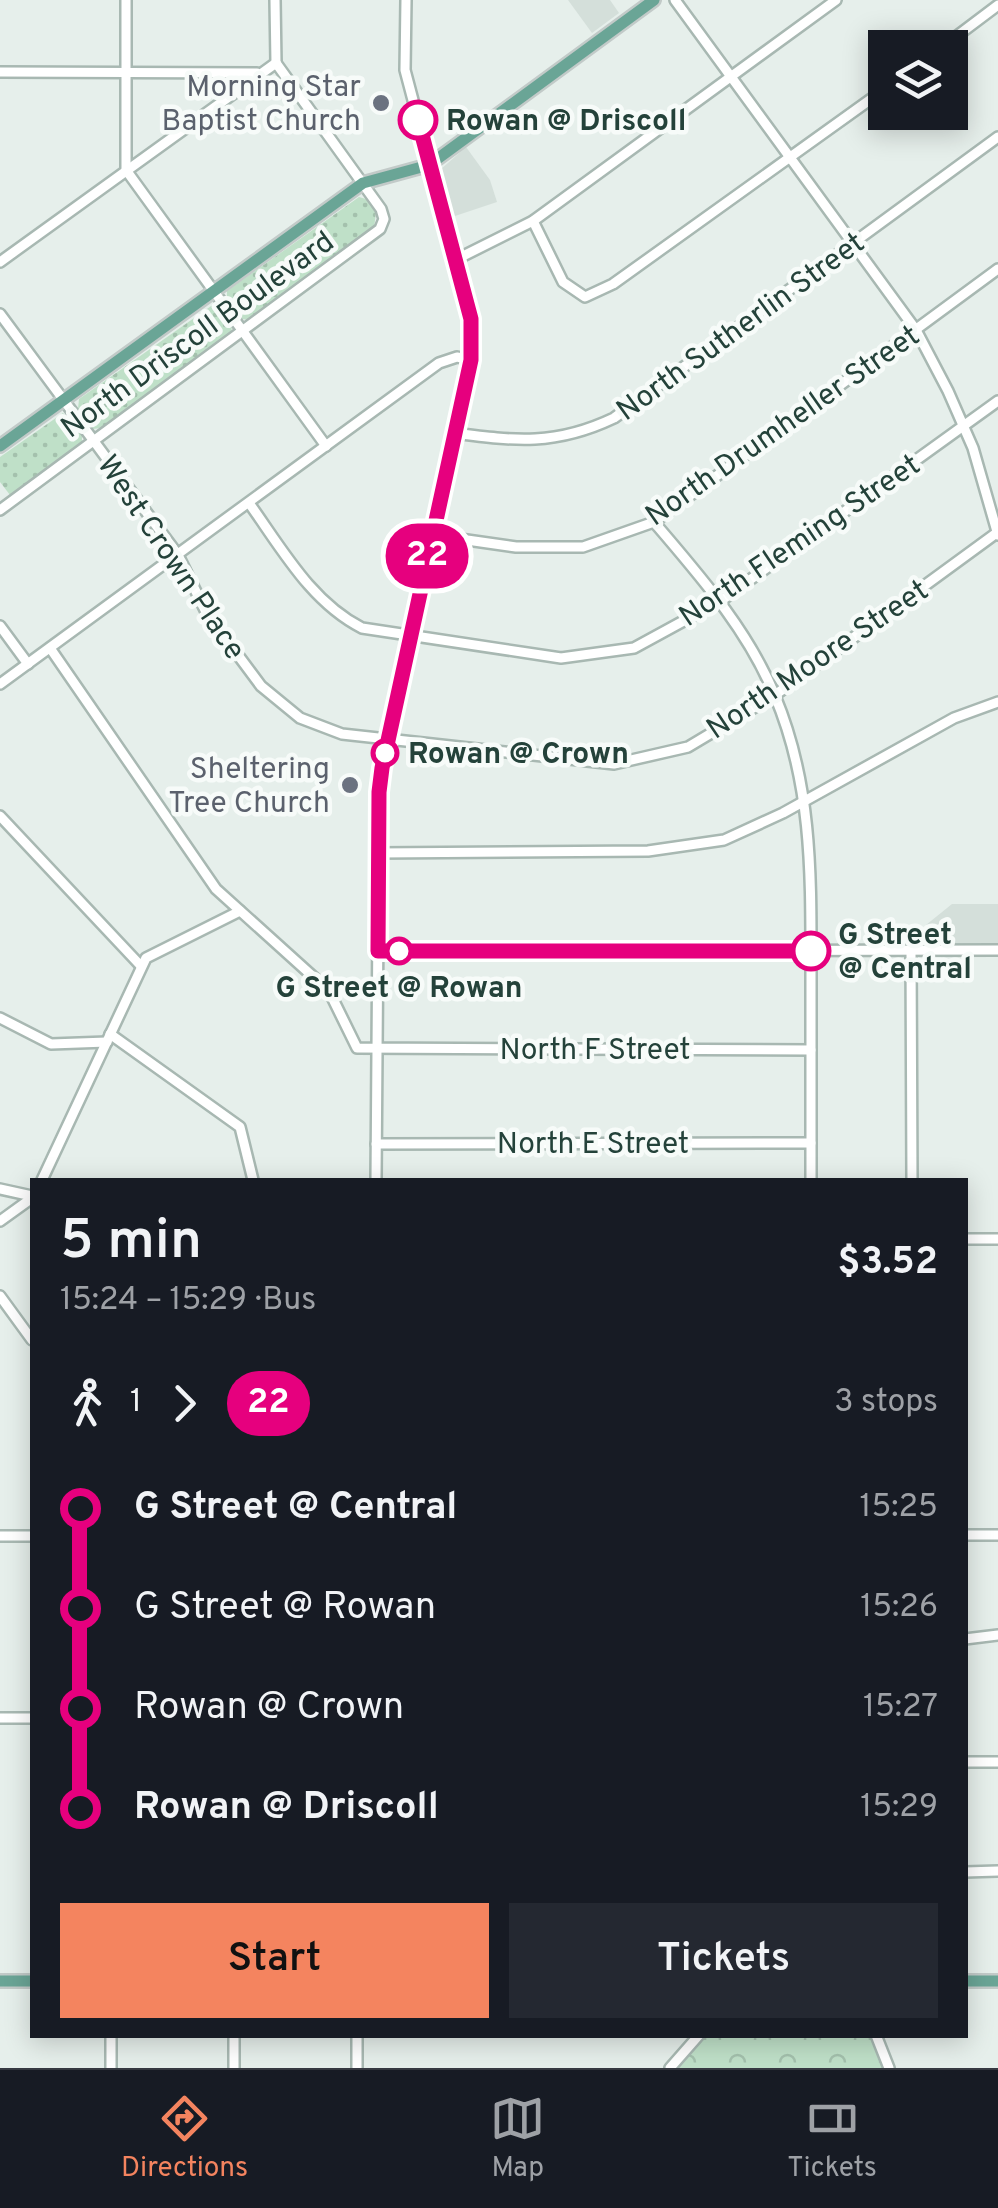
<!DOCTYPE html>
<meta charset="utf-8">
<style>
body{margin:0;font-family:Overpass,sans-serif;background:#242831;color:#f1f3f6;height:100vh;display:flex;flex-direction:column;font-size:38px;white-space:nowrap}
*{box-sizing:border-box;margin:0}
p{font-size:32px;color:#9ea1a6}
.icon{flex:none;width:55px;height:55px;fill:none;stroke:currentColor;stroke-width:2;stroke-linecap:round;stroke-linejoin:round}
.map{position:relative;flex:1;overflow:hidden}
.side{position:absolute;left:30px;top:1178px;width:938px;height:860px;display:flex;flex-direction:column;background:#171b24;border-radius:0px;box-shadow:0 5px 25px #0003}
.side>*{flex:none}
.badge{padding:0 20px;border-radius:32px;font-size:35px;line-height:65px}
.buttons{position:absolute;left:868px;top:30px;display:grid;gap:20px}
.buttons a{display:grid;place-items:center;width:100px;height:100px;border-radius:0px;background:#171b24;box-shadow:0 5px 25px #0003;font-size:50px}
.map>.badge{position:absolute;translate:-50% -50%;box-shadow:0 0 0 5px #fff}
.legs{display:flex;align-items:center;gap:15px;height:110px;padding:0 30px;font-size:32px}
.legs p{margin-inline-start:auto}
.summary{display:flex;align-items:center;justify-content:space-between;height:170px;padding:0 30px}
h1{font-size:55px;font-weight:600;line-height:75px}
.primary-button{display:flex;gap:20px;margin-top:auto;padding:20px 30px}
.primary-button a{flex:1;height:115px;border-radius:0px;background:#f4845f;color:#111;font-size:40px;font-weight:600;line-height:115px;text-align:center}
.primary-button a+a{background:#242831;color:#f1f3f6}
ul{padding:0 30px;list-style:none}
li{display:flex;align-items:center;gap:35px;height:100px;font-size:38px}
li i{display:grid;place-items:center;width:15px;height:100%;margin:0 12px;background:currentColor}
li i::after{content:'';width:25px;height:25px;margin:-12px;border:8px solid;border-radius:50%;background:#171b24}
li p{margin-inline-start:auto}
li:first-child i{background:linear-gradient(#0000 50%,currentColor 0)}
li:last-child i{background:linear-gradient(currentColor 50%,#0000 0)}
.tabs{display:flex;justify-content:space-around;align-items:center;height:140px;border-top:2px solid #363941;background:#171b24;font-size:28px;color:#9ea1a6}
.tabs a{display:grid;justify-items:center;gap:5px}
.tabs .selected{color:#f4845f}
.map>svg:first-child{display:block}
</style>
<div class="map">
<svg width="998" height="2068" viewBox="0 0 998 2068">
<defs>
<pattern id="grass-dots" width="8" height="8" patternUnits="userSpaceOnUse" patternTransform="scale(2.5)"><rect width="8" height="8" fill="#bfe0c8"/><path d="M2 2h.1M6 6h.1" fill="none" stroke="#a4c1ad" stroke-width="1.8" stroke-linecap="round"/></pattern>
<pattern id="forest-crowns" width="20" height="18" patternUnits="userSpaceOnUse" patternTransform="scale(2.5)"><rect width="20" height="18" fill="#bfe0c8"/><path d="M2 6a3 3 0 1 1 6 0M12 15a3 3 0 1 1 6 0" fill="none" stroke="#a4c1ad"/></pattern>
</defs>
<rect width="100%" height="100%" fill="#e6efeb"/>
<g fill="#d4dfda">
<polygon points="568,0 610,0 619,13 592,33"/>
<polygon points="466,147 490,180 497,202 452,217 440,170"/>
<polygon points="952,904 998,904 998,943 952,943 926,925"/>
</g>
<g fill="url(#grass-dots)">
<polygon points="359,197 366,199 376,212 374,229 249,320 242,319 227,299 227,291"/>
<polygon points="214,304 232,325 231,334 101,428 93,429 78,409 79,399"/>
<polygon points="63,413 82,433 82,442 10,495 0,482 0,457"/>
</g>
<polygon fill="url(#forest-crowns)" points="705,2035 870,2035 883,2068 677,2068"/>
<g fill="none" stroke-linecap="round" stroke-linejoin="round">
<g stroke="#a8b8b2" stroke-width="14">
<g id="minor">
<polyline points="126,0 126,170 326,446"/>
<polyline points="275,0 276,63"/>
<polyline points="675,0 916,330 948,391 973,448 998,535"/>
<polyline points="941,48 998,5"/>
<polyline points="0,72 257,73"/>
<polyline points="533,221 563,282 585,297 613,284 885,89"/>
<polyline points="455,260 533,221 836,0"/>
<polyline points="0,262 276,63"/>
<polyline points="0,314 178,555 206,612 261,686 300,718 342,734 614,764 688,747 775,695 998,532"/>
<path d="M454 433C516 441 555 446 614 418L998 137"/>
<path d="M249 503C282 549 311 602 362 628L561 658 634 648 722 600 998 401"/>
<polyline points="0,510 380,229 384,219 381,209 276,63"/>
<path d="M654 522C700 576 748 630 775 696 812 784 811 873 811 966 811 1038 811 1109 811 1180"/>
<polyline points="432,535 516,547 583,547 654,522 998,269"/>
<polyline points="0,626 28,664"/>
<polyline points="50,648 216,889 329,991 357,1048 811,1050"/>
<polyline points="0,684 439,363 457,357 471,360"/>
<polyline points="0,816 141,966"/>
<polyline points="378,853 648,851 724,840 783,813 954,718 998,702"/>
<polyline points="378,951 998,950"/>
<polyline points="911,951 912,1180"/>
<polyline points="0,1018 51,1044 107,1042"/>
<polyline points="110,1034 240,1127 253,1180"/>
<polyline points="376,1144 811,1143"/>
<polyline points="42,1180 146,958 240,911"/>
<polyline points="376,1180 379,792 473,338 471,319 405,70 406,0"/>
<polyline points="0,1189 32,1196"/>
<polyline points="0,1221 32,1198"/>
<polyline points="965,1239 998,1239"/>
<polyline points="0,1296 32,1340"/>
<polyline points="965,1535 998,1535"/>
<polyline points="0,1536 32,1536"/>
<polyline points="965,1639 998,1635"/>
<polyline points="0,1718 32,1718"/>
<polyline points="965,1762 998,1762"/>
<polyline points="965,1872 998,1871"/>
<polyline points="234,2035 234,2068"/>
<polyline points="876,2035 889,2068"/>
<polyline points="111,2068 111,2035"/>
<polyline points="357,2068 357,2035"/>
<polyline points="670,2068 699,2035"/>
</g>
</g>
<g stroke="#c2cac8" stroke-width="16">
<g id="major">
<polyline points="0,446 363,183 429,165 654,0"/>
<polyline points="0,1981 32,1981"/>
<polyline points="965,1981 998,1981"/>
</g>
</g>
<use href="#minor" stroke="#fff" stroke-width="9"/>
<use href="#major" stroke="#6aa596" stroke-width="11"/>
</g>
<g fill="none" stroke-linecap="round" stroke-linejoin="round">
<g stroke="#fff" stroke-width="22">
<polyline id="line-1" points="418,120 471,319 471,360 382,768 379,792 378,951 811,951"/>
</g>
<use href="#line-1" stroke="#e6007e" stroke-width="15"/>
</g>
<g fill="#6b7280" stroke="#f7fbf9" stroke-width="4">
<circle cx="381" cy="103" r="10"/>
<circle cx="350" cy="785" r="10"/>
</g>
<g fill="#fff" stroke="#e6007e" stroke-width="5">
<circle cx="418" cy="120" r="18"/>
<circle cx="385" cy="753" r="12"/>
<circle cx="399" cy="951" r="12"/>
<circle cx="811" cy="951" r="18"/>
</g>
<g text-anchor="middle" stroke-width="9" stroke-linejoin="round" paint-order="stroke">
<g font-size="30" fill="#5b616d" stroke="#f7fbf9" text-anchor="end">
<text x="361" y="96">Morning Star<tspan x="361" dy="34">Baptist Church</tspan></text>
<text x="330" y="778">Sheltering<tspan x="330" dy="34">Tree Church</tspan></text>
</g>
<g font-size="30" font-weight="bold" fill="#24423a" stroke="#f7fbf9" text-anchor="start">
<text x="446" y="130">Rowan @ Driscoll</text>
<text x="408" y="763">Rowan @ Crown</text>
<text x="838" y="944">G Street<tspan x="838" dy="34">@ Central</tspan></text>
<text x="399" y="997" text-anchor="middle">G Street @ Rowan</text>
</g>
<g font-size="30" fill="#24423a" stroke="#f7fbf9">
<text transform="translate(740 326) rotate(-36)" y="10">North Sutherlin Street</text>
<text transform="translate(197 334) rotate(-36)" y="10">North Driscoll Boulevard</text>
<text transform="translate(782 425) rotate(-35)" y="10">North Drumheller Street</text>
<text transform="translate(799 540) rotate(-34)" y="10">North Fleming Street</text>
<text transform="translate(172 557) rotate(56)" y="10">West Crown Place</text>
<text transform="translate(817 659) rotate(-34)" y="10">North Moore Street</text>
<text x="595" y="1059">North F Street</text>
<text x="593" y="1153">North E Street</text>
</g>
</g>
</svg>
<div class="buttons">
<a><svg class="icon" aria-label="layers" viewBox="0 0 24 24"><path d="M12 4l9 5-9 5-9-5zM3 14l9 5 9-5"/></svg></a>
</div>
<b class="badge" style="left:427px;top:556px;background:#e6007e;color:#fff">22</b>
<section class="side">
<div class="summary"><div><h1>5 min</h1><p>15:24 – 15:29 · Bus</p></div><b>$3.52</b></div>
<div class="legs"><svg class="icon" aria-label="walk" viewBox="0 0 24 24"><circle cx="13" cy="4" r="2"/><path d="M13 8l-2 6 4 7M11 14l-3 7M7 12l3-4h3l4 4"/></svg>1<svg class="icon" aria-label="forward" viewBox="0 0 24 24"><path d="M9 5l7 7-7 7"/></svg><b class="badge" style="background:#e6007e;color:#fff">22</b><p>3 stops</p></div>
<ul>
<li><i style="color:#e6007e"></i><b>G Street @ Central</b><p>15:25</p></li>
<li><i style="color:#e6007e"></i><span>G Street @ Rowan</span><p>15:26</p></li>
<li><i style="color:#e6007e"></i><span>Rowan @ Crown</span><p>15:27</p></li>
<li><i style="color:#e6007e"></i><b>Rowan @ Driscoll</b><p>15:29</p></li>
</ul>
<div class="primary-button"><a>Start</a><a>Tickets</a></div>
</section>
</div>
<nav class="tabs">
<a class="selected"><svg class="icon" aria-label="directions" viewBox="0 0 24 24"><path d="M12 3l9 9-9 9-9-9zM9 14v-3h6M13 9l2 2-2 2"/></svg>Directions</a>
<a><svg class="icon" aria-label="map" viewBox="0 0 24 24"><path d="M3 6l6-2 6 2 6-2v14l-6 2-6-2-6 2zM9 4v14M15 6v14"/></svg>Map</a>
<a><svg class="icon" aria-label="tickets" viewBox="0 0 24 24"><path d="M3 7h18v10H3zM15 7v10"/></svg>Tickets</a>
</nav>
